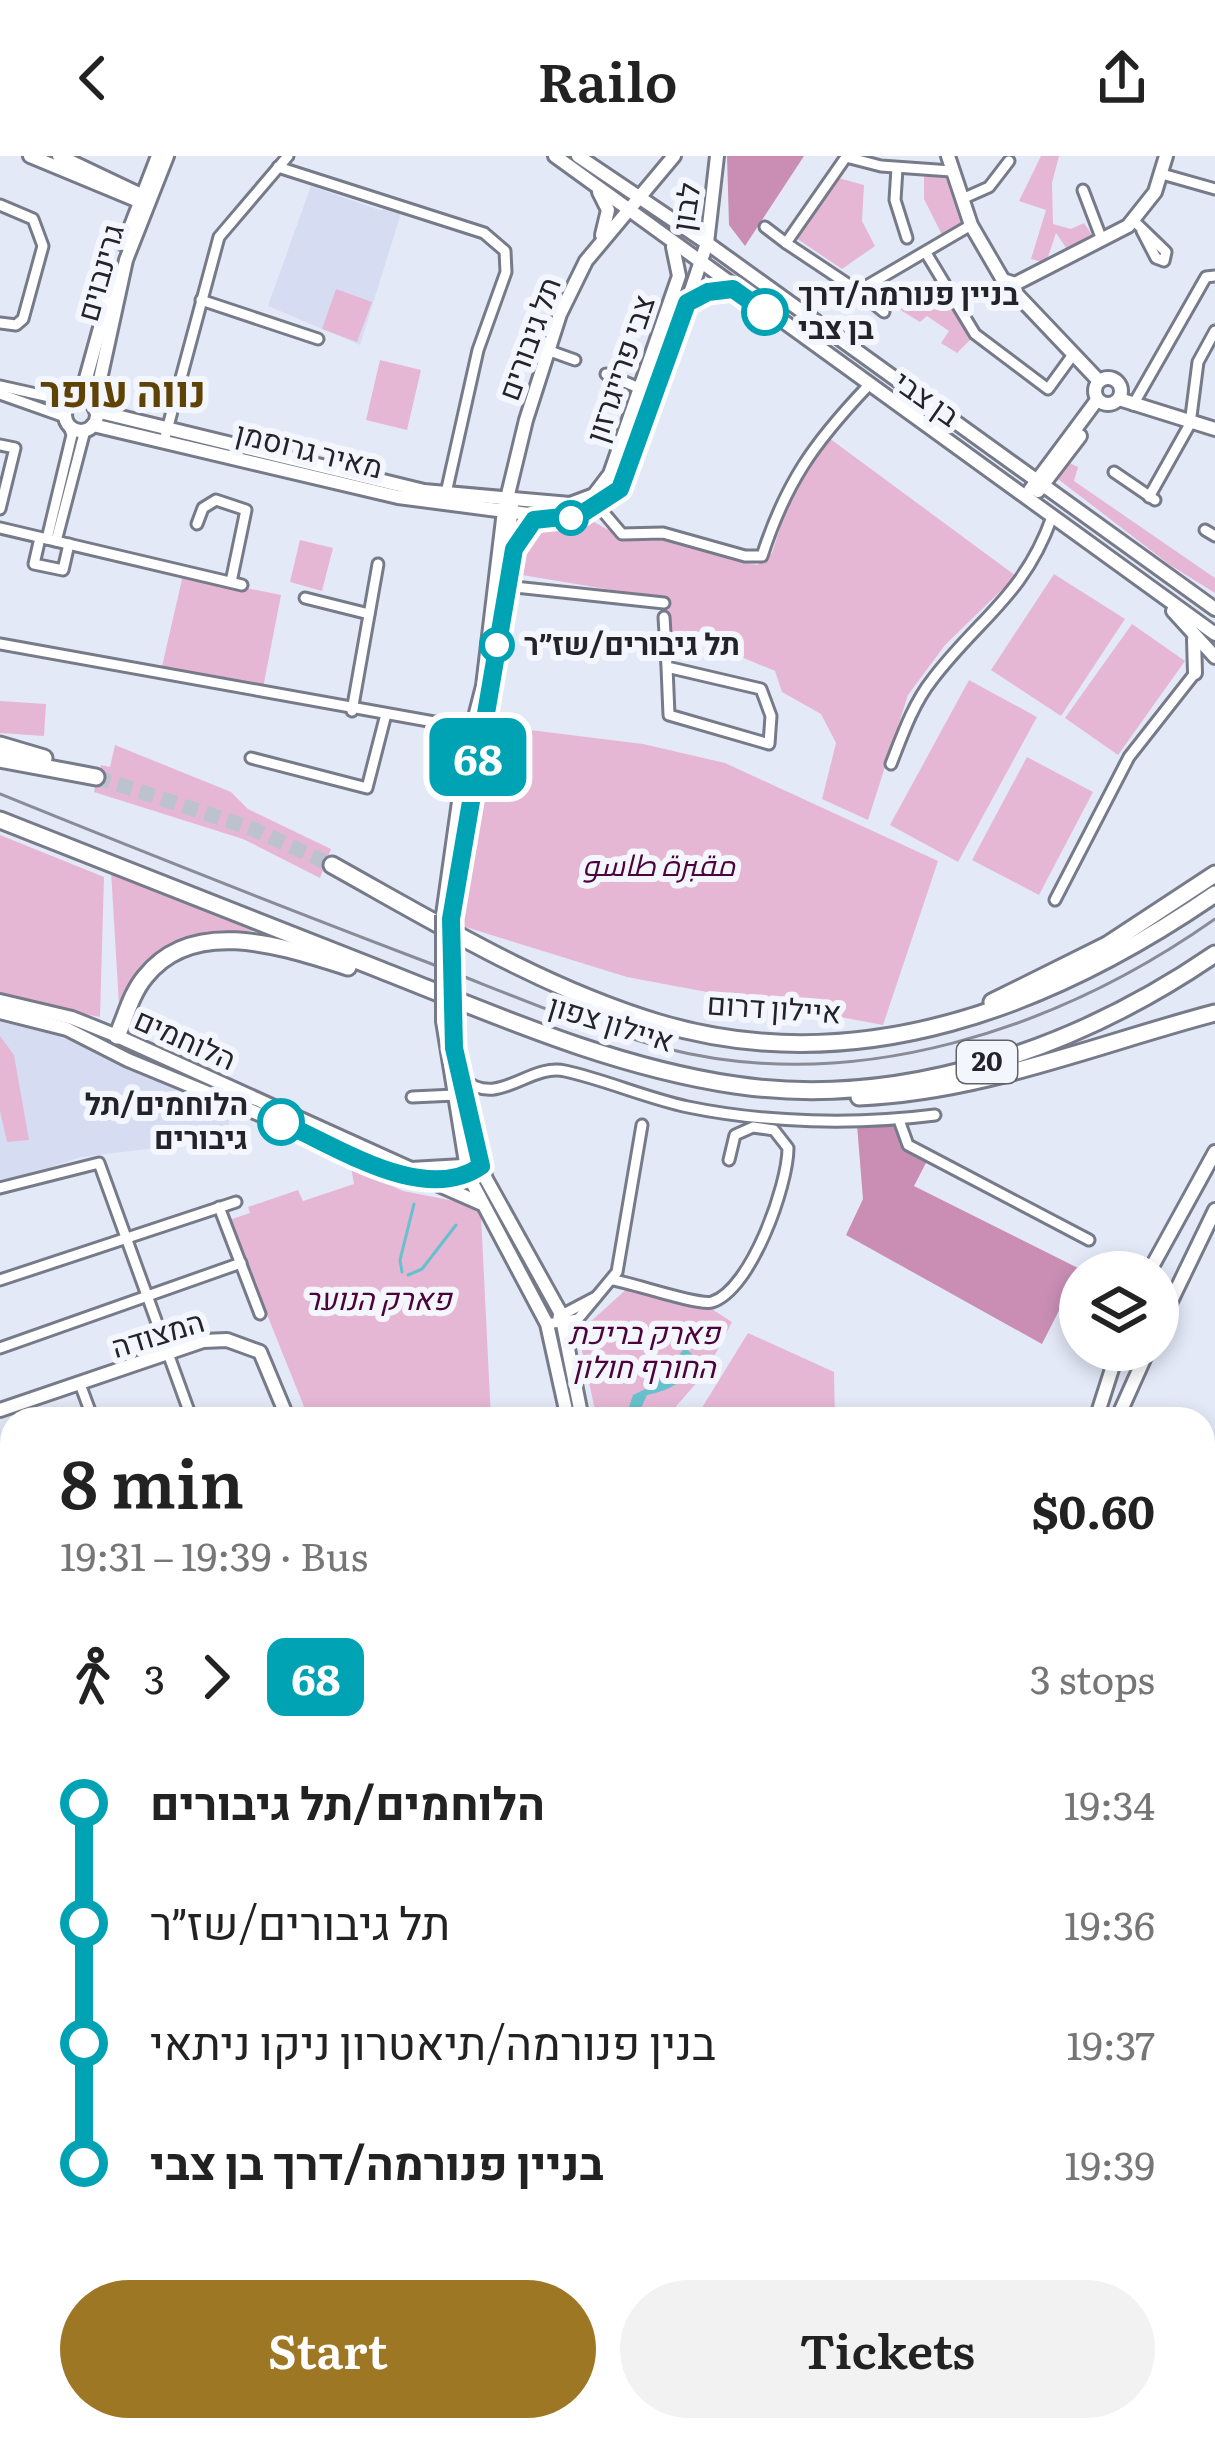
<!DOCTYPE html>
<meta charset="utf-8">
<style>
body{margin:0;font-family:Literata,Cairo,Heebo,serif;background:#f2f2f2;color:#222;height:100vh;display:flex;flex-direction:column;font-size:45px;white-space:nowrap}
*{box-sizing:border-box;margin:0}
p{font-size:39px;color:#767676}
.icon{flex:none;width:66px;height:66px;fill:none;stroke:currentColor;stroke-width:2;stroke-linecap:round;stroke-linejoin:round}
.map{position:relative;flex:1;overflow:hidden}
.drawer{position:absolute;left:0px;top:1251px;width:1215px;height:1035px;display:flex;flex-direction:column;background:#fff;border-radius:36px 36px 0 0;box-shadow:0 6px 18px #0003}
.drawer>*{flex:none}
.badge{padding:0 24px;border-radius:18px;font-size:42px;line-height:78px}
.tools{position:absolute;left:1059px;top:1095px;display:grid;gap:24px}
.tools a{display:grid;place-items:center;width:120px;height:120px;border-radius:50%;background:#fff;box-shadow:0 6px 18px #0003;font-size:60px}
.map>.badge{position:absolute;translate:-50% -50%;box-shadow:0 0 0 6px #fff}
.legs{display:flex;align-items:center;gap:18px;height:132px;padding:0 60px;font-size:39px}
.legs p{margin-inline-start:auto}
.overview{display:flex;align-items:center;justify-content:space-between;height:204px;padding:0 60px}
h1{font-size:66px;font-weight:600;line-height:90px}
.button{display:flex;gap:24px;margin-top:auto;padding:24px 60px}
.button a{flex:1;height:138px;border-radius:72px;background:#9e7724;color:#fff;font-size:48px;font-weight:600;line-height:138px;text-align:center}
.button a+a{background:#f2f2f2;color:#222}
ul{padding:0 60px;list-style:none}
li{display:flex;align-items:center;gap:42px;height:120px;font-size:45px}
li i{display:grid;place-items:center;width:18px;height:100%;margin:0 15px;background:currentColor}
li i::after{content:'';width:30px;height:30px;margin:-15px;border:9px solid;border-radius:50%;background:#fff}
li p{margin-inline-start:auto}
li:first-child i{background:linear-gradient(#0000 50%,currentColor 0)}
li:last-child i{background:linear-gradient(currentColor 50%,#0000 0)}
header{display:flex;justify-content:space-between;align-items:center;height:156px;padding:0 60px;background:#fff;font-size:54px;font-weight:600}
.map>svg:first-child{display:block}
</style>
<header><svg class="icon" aria-label="back" viewBox="0 0 24 24"><path d="M15 5l-7 7 7 7"/></svg>Railo<svg class="icon" aria-label="share" viewBox="0 0 24 24"><path d="M12 15V3M7 8l5-5 5 5M5 13v7h14v-7"/></svg></header>
<div class="map">
<svg width="1215" height="2285" viewBox="0 0 1215 2285">
<rect width="100%" height="100%" fill="#e4e9f8"/>
<g fill="#d6ddf3">
<polygon points="311,30 382,55 385,49 402,54 360,189 268,150"/>
<polygon points="0,863 90,890 201,938 232,958 227,973 214,985 81,1001 0,1028"/>
<polygon points="1203,1633 1215,1637 1215,1798 1203,1796"/>
</g>
<g fill="#e6b7d5">
<polygon points="1041,0 1059,0 1052,27 1053,68 1071,73 1084,67 1094,82 1069,96 1056,77 1046,107 1031,103 1046,54 1019,45"/>
<polygon points="924,19 944,19 966,67 943,81 924,43"/>
<polygon points="838,22 864,29 862,65 875,90 842,113 796,82"/>
<polygon points="937,122 972,182 957,197 941,187 949,175 927,160 920,166 889,147"/>
<polygon points="336,133 372,146 357,186 322,173"/>
<polygon points="380,204 421,214 407,274 366,264"/>
<polygon points="825,279 1016,420 945,489 908,539 868,664 822,643 836,587 821,558 782,536 775,515 696,482 668,477 666,443 510,417 537,369 592,365 629,385 666,385 757,409 772,397 798,317"/>
<polygon points="1065,305 1078,311 1074,325 1215,422 1215,437 1170,409 1054,320"/>
<polygon points="300,384 333,392 322,435 290,426"/>
<polygon points="1054,418 1125,463 1061,560 991,514"/>
<polygon points="183,419 281,439 262,537 160,519"/>
<polygon points="1132,468 1185,505 1118,599 1065,562"/>
<polygon points="969,524 1037,561 958,706 890,669"/>
<polygon points="0,545 46,548 44,580 0,577"/>
<polygon points="489,569 643,588 725,607 938,705 883,869 627,821 459,769"/>
<polygon points="115,589 231,636 248,653 331,693 320,722 243,683 94,636 101,609 110,611"/>
<polygon points="1027,601 1093,636 1039,739 972,704"/>
<polygon points="0,679 104,721 100,861 0,841"/>
<path d="M111 715 265 775C194 775 154 781 119 849Z"/>
<polygon points="0,880 14,899 29,984 7,986 0,955"/>
<polygon points="339,1005 403,1035 470,1048 481,1059 491,1263 309,1263 229,1064 250,1057 248,1051 298,1034 303,1045 354,1028 351,1012"/>
<polygon points="630,1130 707,1150 732,1166 706,1216 665,1263 597,1263 578,1177"/>
<polygon points="748,1177 834,1216 835,1263 695,1263"/>
</g>
<g fill="#ca8eb5">
<polygon points="727,0 804,0 745,90 729,69"/>
<polygon points="857,969 896,969 900,989 927,1005 914,1030 1080,1113 1042,1188 846,1079 863,1043"/>
</g>
<path fill="#66c1cc" d="M685 1192 699 1204C686 1225 671 1234 647 1239L636 1263H625L633 1239 652 1230Z"/>
<g fill="none" stroke-linecap="round" stroke-linejoin="round">
<g stroke="#66c1cc" stroke-width="3">
<polyline points="402,1116 400,1104 414,1048"/>
<polyline points="408,1119 422,1113 456,1069"/>
</g>
<polyline stroke="#bdc2cf" stroke-width="15" stroke-dasharray="15 8" stroke-linecap="butt" points="96,621 253,673 332,709"/>
<g stroke="#777b89" stroke-width="15">
<g id="street">
<polyline points="278,11 484,77 505,95 506,116 478,194 446,337"/>
<polyline points="897,12 895,44 907,82"/>
<polyline points="1162,18 1215,33"/>
<polyline points="1083,34 1102,84"/>
<polyline points="962,43 989,31 1009,5"/>
<polyline points="0,49 33,63 43,90 23,163 16,169 0,167"/>
<polyline points="1134,65 1166,96 1164,105 1156,102 1142,75"/>
<polyline points="765,71 786,87"/>
<polyline points="926,97 975,178 1048,233 1072,200"/>
<polyline points="858,135 786,87 846,1 881,10 951,15"/>
<polyline points="201,144 318,183"/>
<polyline points="884,156 858,135 971,69"/>
<polyline points="547,194 575,204"/>
<polyline points="606,218 653,238"/>
<polyline points="0,230 72,246"/>
<polyline points="0,238 65,261"/>
<polyline points="1133,249 1206,121 1215,120"/>
<polyline points="164,285 219,81 288,0"/>
<polyline points="0,289 15,292 0,353"/>
<polyline points="1114,316 1155,344"/>
<polyline points="1149,341 1190,268 1198,206 1215,175"/>
<path d="M599 351 622 378 663 377 745 400H762C786 326 814 287 867 231"/>
<polyline points="197,368 203,352 216,344 246,354 231,426"/>
<polyline points="0,372 242,429"/>
<polyline points="1205,374 1215,380"/>
<polyline points="40,382 34,408 63,414 69,388"/>
<polyline points="47,383 72,279 69,270"/>
<polyline points="56,385 85,274"/>
<polyline points="505,430 664,447"/>
<polyline points="305,442 369,458"/>
<polyline points="664,461 667,511 761,533 771,560 769,588 669,559 667,511"/>
<polyline points="0,488 473,573"/>
<polyline points="352,555 378,408"/>
<polyline points="251,602 367,632 385,562"/>
<path d="M891 608C902 580 913 548 932 524 978 463 1024 440 1052 361"/>
<polyline points="1055,744 1129,601 1195,517"/>
<path d="M462 922C498 954 528 907 565 915 606 924 646 942 688 951 765 967 857 969 935 959"/>
<polyline points="412,941 455,939"/>
<polyline points="899,964 908,989 1089,1084"/>
<polyline points="0,1032 99,1007 190,1258 177,1263"/>
<polyline points="219,1051 260,1158"/>
<polyline points="0,1124 236,1046"/>
<path d="M613 1124C633 1127 698 1150 712 1146 751 1134 788 1029 788 992L774 974 753 971 735 979 729 1004"/>
<polyline points="558,1161 596,1141"/>
<polyline points="547,1168 578,1163 617,1116 642,969"/>
<polyline points="0,1192 241,1107"/>
<polyline points="80,1228 93,1263"/>
<polyline points="0,1295 10,1323"/>
<polyline points="0,1532 12,1534"/>
<polyline points="1203,1635 1215,1639"/>
<polyline points="0,1703 12,1706"/>
<polyline points="1203,1706 1215,1708"/>
<polyline points="0,1869 12,1869"/>
<polyline points="0,2009 12,1966"/>
<polyline points="0,2075 12,2077"/>
<polyline points="0,2177 5,2285"/>
<polyline points="821,2274 824,2285"/>
<polyline points="147,2285 149,2274"/>
<polyline points="198,2285 198,2274"/>
<polyline points="255,2285 260,2274"/>
<polyline points="326,2285 330,2274"/>
<polyline points="391,2285 395,2274"/>
<polyline points="444,2285 448,2274"/>
<polyline points="579,2285 583,2274"/>
<polyline points="655,2285 657,2274"/>
<polyline points="845,2285 881,2279"/>
<polyline points="1076,2285 1122,2274"/>
</g>
</g>
<g stroke="#777b89" stroke-width="18">
<g id="secondary">
<polyline points="30,0 141,46"/>
<polyline points="59,0 143,40"/>
<polyline points="555,0 1215,478"/>
<polyline points="578,0 707,87 1215,453"/>
<polyline points="948,0 971,69 1003,124 1015,128 1128,70 1155,36 1166,0"/>
<polyline points="599,36 608,54 602,79"/>
<polyline points="124,88 158,0"/>
<polyline points="1005,126 1099,225"/>
<polyline points="688,147 733,133"/>
<circle cx="1108" cy="235" r="13"/>
<polyline points="1119,243 1215,273"/>
<circle cx="81" cy="259" r="16"/>
<polyline points="80,244 113,125"/>
<polyline points="94,251 126,104 167,0"/>
<polyline points="96,255 424,335 570,348 594,339 610,318 679,120 673,91"/>
<path d="M93 269 398 341 559 362C588 361 612 346 628 322L707 87 717 0"/>
<polyline points="1030,334 1097,244"/>
<polyline points="1038,335 1080,280"/>
<polyline points="515,392 526,371 544,360"/>
<polyline points="1173,455 1215,501"/>
<polyline points="1194,483 1195,517"/>
<polyline points="454,733 486,559 512,351"/>
<polyline points="443,759 466,596 483,530 504,355 526,264 560,158 586,105 674,0"/>
<polyline points="0,845 72,862 117,880 411,1013 480,1009"/>
<polyline points="0,856 67,873 128,904 414,1022 459,1022 481,1010"/>
<polyline points="443,865 468,1019 547,1168 568,1263"/>
<polyline points="456,899 472,984 486,1023 561,1158 582,1263"/>
<polyline points="439,1029 480,1047"/>
<polyline points="1149,1116 1215,996"/>
<polyline points="1158,1172 1215,1054"/>
<polyline points="0,1254 203,1185 227,1184 260,1196 288,1263"/>
<polyline points="1096,1263 1118,1194"/>
<polyline points="1117,1263 1148,1194"/>
<polyline points="0,1787 12,1789"/>
<polyline points="1203,1811 1215,1813"/>
<polyline points="1203,1823 1215,1824"/>
<polyline points="1215,2222 1215,2238"/>
<polyline points="974,2274 977,2285"/>
<polyline points="994,2274 997,2285"/>
<polyline points="78,2285 80,2274"/>
<polyline points="87,2285 88,2274"/>
</g>
</g>
<g stroke="#777b89" stroke-width="21">
<g id="highway">
<polyline points="0,589 44,602"/>
<polyline points="0,603 96,621"/>
<path d="M0 664C127 714 254 764 381 814 495 859 612 911 735 929 902 954 1078 892 1215 798"/>
<path d="M332 709C438 768 543 832 659 867 858 926 1052 850 1215 738"/>
<polyline points="992,846 1107,789 1215,718"/>
<path d="M117 880C126 860 131 838 145 821 194 758 287 792 348 811"/>
<path d="M859 941C982 936 1097 888 1215 857"/>
</g>
</g>
<use href="#street" stroke="#fff" stroke-width="9"/>
<use href="#secondary" stroke="#fff" stroke-width="12"/>
<use href="#highway" stroke="#fff" stroke-width="15"/>
<path stroke="#898c97" stroke-width="3" d="M0 638C138 694 277 749 416 802 498 833 580 870 664 892 855 941 1059 873 1215 763"/>
<g stroke="#777b89" stroke-width="18" stroke-linecap="butt">
<g id="secondary-bridge">
<polyline points="443,759 443,865"/>
<polyline points="451,763 452,868"/>
</g>
</g>
<use href="#secondary-bridge" stroke="#fff" stroke-width="12"/>
</g>
<g fill="none" stroke-linecap="round" stroke-linejoin="round">
<g stroke="#fff" stroke-width="27">
<path id="line-1" d="M281 966C337 990 424 1050 481 1010L454 892 451 763 514 393 534 364 580 359 620 333 687 147 708 136 733 133 765 156"/>
</g>
<use href="#line-1" stroke="#00a3b4" stroke-width="18"/>
</g>
<g fill="#fff" stroke="#00a3b4" stroke-width="6">
<circle cx="765" cy="156" r="21"/>
<circle cx="571" cy="362" r="15"/>
<circle cx="497" cy="489" r="15"/>
<circle cx="281" cy="966" r="21"/>
</g>
<g text-anchor="middle" stroke-width="12" stroke-linejoin="round" paint-order="stroke">
<rect fill="#f4f6fd" stroke="#616369" stroke-width="3" x="957" y="885" width="60" height="42" rx="9"/>
<g font-size="27" font-weight="bold" fill="#22242a">
<text x="987" y="915">20</text>
</g>
<g font-size="30" fill="#22242a" stroke="#f4f6fd">
<text transform="translate(687 51) rotate(-81)" y="10">לבון</text>
<text transform="translate(101 117) rotate(-74)" y="10">גרינבוים</text>
<text transform="translate(530 183) rotate(-70)" y="10">תל גיבורים</text>
<text transform="translate(621 213) rotate(-71)" y="10">צבי פרייגרזון</text>
<text transform="translate(926 243) rotate(35)" y="10">בן צבי</text>
<text transform="translate(309 295) rotate(14)" y="10">מאיר גרוסמן</text>
<text transform="translate(774 853) rotate(4)" y="10">איילון דרום</text>
<text transform="translate(611 868) rotate(17)" y="10">איילון צפון</text>
<text transform="translate(185 884) rotate(24)" y="10">הלוחמים</text>
<text transform="translate(158 1179) rotate(-17)" y="10">המצודה</text>
</g>
<g font-size="30" font-weight="bold" fill="#22242a" stroke="#f4f6fd" text-anchor="start">
<text x="798" y="149">בניין פנורמה/דרך<tspan x="798" dy="34">בן צבי</tspan></text>
<text x="524" y="499">תל גיבורים/שז״ר</text>
<text x="248" y="959" text-anchor="end">הלוחמים/תל<tspan x="248" dy="34">גיבורים</tspan></text>
</g>
<g font-size="30" font-style="italic" fill="#4c033b" stroke="#f4f6fd">
<text x="659" y="720">مقبرة طاسو</text>
<text x="378" y="1154">פארק הנוער</text>
<text x="644" y="1188">פארק בריכת<tspan x="644" dy="34">החורף חולון</tspan></text>
</g>
<g font-size="42" font-weight="bold" fill="#5e4305" stroke="#f4f6fd">
<text x="123" y="251">נווה עופר</text>
</g>
</g>
</svg>
<div class="tools">
<a><svg class="icon" aria-label="layers" viewBox="0 0 24 24"><path d="M12 4l9 5-9 5-9-5zM3 14l9 5 9-5"/></svg></a>
</div>
<b class="badge" style="left:478px;top:601px;background:#00a3b4;color:#fff">68</b>
<section class="drawer">
<div class="overview"><div><h1>8 min</h1><p>19:31 – 19:39 · Bus</p></div><b>$0.60</b></div>
<div class="legs"><svg class="icon" aria-label="walk" viewBox="0 0 24 24"><circle cx="13" cy="4" r="2"/><path d="M13 8l-2 6 4 7M11 14l-3 7M7 12l3-4h3l4 4"/></svg>3<svg class="icon" aria-label="forward" viewBox="0 0 24 24"><path d="M9 5l7 7-7 7"/></svg><b class="badge" style="background:#00a3b4;color:#fff">68</b><p>3 stops</p></div>
<ul>
<li><i style="color:#00a3b4"></i><b>הלוחמים/תל גיבורים</b><p>19:34</p></li>
<li><i style="color:#00a3b4"></i><span>תל גיבורים/שז״ר</span><p>19:36</p></li>
<li><i style="color:#00a3b4"></i><span>בנין פנורמה/תיאטרון ניקו ניתאי</span><p>19:37</p></li>
<li><i style="color:#00a3b4"></i><b>בניין פנורמה/דרך בן צבי</b><p>19:39</p></li>
</ul>
<div class="button"><a>Start</a><a>Tickets</a></div>
</section>
</div>
